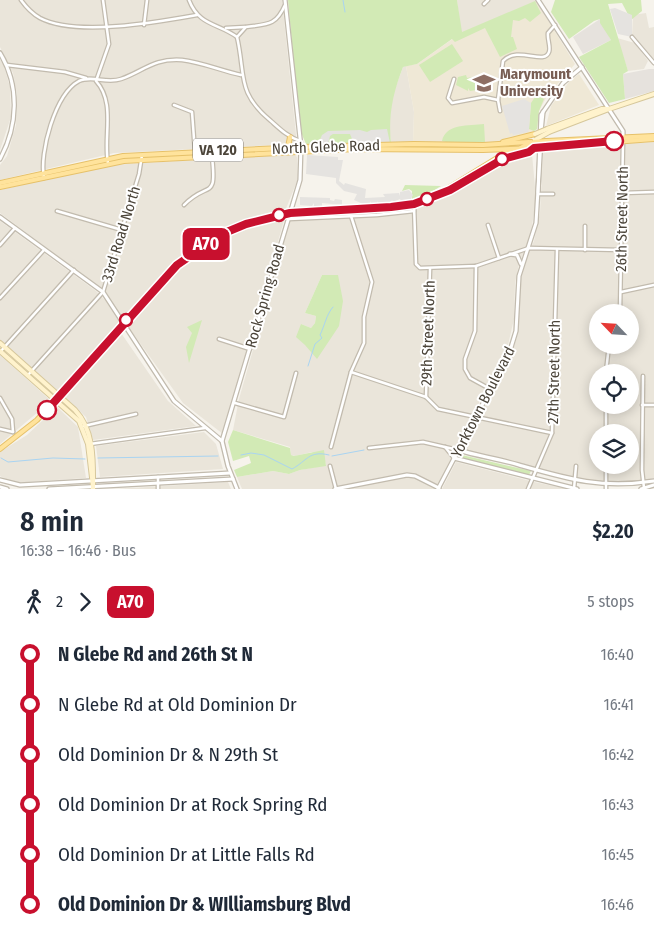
<!DOCTYPE html>
<meta charset="utf-8">
<style>
body{margin:0;font-family:"Fira Sans Condensed",sans-serif;background:#f6f6f7;color:#1f2937;height:100vh;display:flex;flex-direction:column;font-size:19px;white-space:nowrap}
*{box-sizing:border-box;margin:0}
p{font-size:16px;color:#747a83}
.icon{flex:none;width:28px;height:28px;fill:none;stroke:currentColor;stroke-width:2;stroke-linecap:round;stroke-linejoin:round}
.map{position:relative;height:489px;overflow:hidden}
.sheet{display:flex;flex-direction:column;background:#fff;flex:1}
.sheet>*{flex:none}
.badge{padding:0 10px;border-radius:8px;font-size:18px;line-height:32px}
.needle{width:32px;rotate:295deg}
.controls{position:absolute;left:589px;top:304px;display:grid;gap:10px}
.controls a{display:grid;place-items:center;width:50px;height:50px;border-radius:50%;background:#fff;box-shadow:0 2px 12px #0003;font-size:25px}
.map>.badge{position:absolute;translate:-50% -50%;box-shadow:0 0 0 2px #fff}
.legs{display:flex;align-items:center;gap:8px;height:55px;padding:0 20px;font-size:16px}
.legs p{margin-inline-start:auto}
.head{display:flex;align-items:center;justify-content:space-between;height:85px;padding:0 20px}
h1{font-size:28px;font-weight:600;line-height:38px}
ul{padding:0 20px;list-style:none}
li{display:flex;align-items:center;gap:18px;height:50px;font-size:19px}
li i{display:grid;place-items:center;width:8px;height:100%;margin:0 6px;background:currentColor}
li i::after{content:'';width:12px;height:12px;margin:-6px;border:4px solid;border-radius:50%;background:#fff}
li p{margin-inline-start:auto}
li:first-child i{background:linear-gradient(#0000 50%,currentColor 0)}
li:last-child i{background:linear-gradient(currentColor 50%,#0000 0)}
.map>svg:first-child{display:block}
</style>
<div class="map">
<svg width="654" height="489" viewBox="0 0 654 489">
<rect width="100%" height="100%" fill="#f6f3ec"/>
<g fill="#eae5da" fill-rule="evenodd">
<polygon points="0,0 282,0 297,144 114,153 0,180 0,165 7,156 16,125 17,94 13,73 0,47"/>
<polygon points="457,0 539,0 461,33"/>
<polygon points="646,13 649,28 654,27 654,62 632,37 633,15"/>
<polygon points="617,38 635,43 648,61 644,69 628,71"/>
<polygon points="0,59 4,66 10,87 11,117 0,150"/>
<polygon points="406,66 414,112 413,142 391,143 389,127 392,97 403,67"/>
<path d="M654 142V478L636 484H587L526 465 463 449 512 353 518 333 520 280 523 264 534 241 540 213 543 151 577 146ZM598 312H630V345H598ZM598 372H630V405H598ZM598 432H630V465H598Z"/>
<polygon points="294,154 297,157 298,179 285,211 253,218 219,231 191,249 165,272 58,392 0,340 0,221 96,291 121,316 106,292 0,213 0,190 111,165"/>
<path d="M532 154 536 198 531 233 519 264 515 283 514 319 508 345 436 489H242L237 477 273 471 289 474 300 470 326 465 325 461 312 452 295 456 291 455 290 447 233 430 239 399 291 216 409 209 457 189 504 162ZM322 275H338L326 345 320 350 301 324 311 328 315 323 316 316 305 313Z"/>
<polygon points="285,217 223,434 183,403 127,325 179,268 198,253 238,231"/>
<polygon points="121,333 168,401 196,426 93,440 86,417 65,397"/>
<polygon points="0,355 51,401 0,444"/>
<polygon points="57,407 78,427 86,478 13,483 0,476 0,452 27,435"/>
<polygon points="204,432 216,444 223,469 100,477 96,446"/>
<polygon points="456,462 534,482 568,489 442,489"/>
<polygon points="228,482 231,489 116,489"/>
</g>
<g fill="#e6e2dd">
<polygon points="600,19 611,40 583,54 573,37"/>
<polygon points="649,69 654,69 654,91 625,99 623,74"/>
</g>
<g fill="#efe8d6">
<polygon points="536,1 575,64 547,96 539,111 537,129 528,135 494,143 413,142 414,112 406,66 417,64 461,33"/>
<polygon points="579,74 599,105 546,126 551,106 569,82"/>
</g>
<g fill="#d2eab5">
<path d="M288 0H457L462 32 535 1 541 13 530 22 525 18 519 21 513 20 511 37H513L517 49 500 57 485 28 455 42 452 39 417 64 403 67C393 93 388 115 391 143L306 144 300 130Z"/>
<polygon points="555,0 641,0 642,11 631,20 622,3 608,4 628,71 623,74 625,99 609,103 579,57 611,40 600,23 600,19 594,21 569,39 551,12"/>
<polygon points="452,44 463,61 430,82 419,65"/>
<polygon points="466,75 467,78 478,76 480,86 484,82 493,84 490,88 470,91 468,88 468,91 456,85 458,77"/>
<polygon points="538,96 544,99 539,111 537,129 534,131 529,129 531,103 535,97"/>
<path d="M484 124 485 142 450 143 442 141C446 123 469 126 484 124Z"/>
<polygon points="405,185 441,186 428,194 412,199 412,191 409,189 402,191"/>
<polygon points="322,275 338,275 343,301 339,326 317,359 305,345 296,337 301,324 311,328 315,323 316,316 305,313"/>
<polygon points="202,320 189,363 186,347 192,333 187,327"/>
<polygon points="233,430 290,448 291,455 294,456 324,450 326,466 300,470 289,474 273,471 237,477 234,470 251,463 249,456 233,461 228,442"/>
<polygon points="462,455 531,471 529,475 461,459"/>
</g>
<g fill="#e5e3e0">
<polygon points="615,8 632,15 632,37 618,34 610,9"/>
<polygon points="524,99 531,103 529,129 528,132 513,135 512,133 510,134 502,106"/>
<polygon points="387,129 390,143 354,144 350,134 333,134 330,136 328,144 318,144 322,135 328,131 360,130 367,132 371,130"/>
<polygon points="307,155 338,157 338,160 343,160 339,181 344,185 345,183 366,189 365,198 385,197 383,194 399,193 400,196 400,192 409,190 413,195 411,199 401,201 400,199 393,202 392,200 391,202 378,203 378,201 377,203 371,203 370,201 370,203 363,204 354,200 358,192 357,194 344,191 336,183 336,178 306,174"/>
<polygon points="300,197 330,198 330,200 334,201 335,199 342,200 342,205 322,203 322,206 314,206 314,203 312,206 300,205"/>
</g>
<g fill="none" stroke-linecap="round" stroke-linejoin="round">
<g stroke="#a9d4f2" stroke-width="1">
<polyline points="343,0 345,12"/>
<path d="M308 366 315 344 322 338 320 335C325 325 326 315 333 307"/>
<path d="M241 455 251 453 264 455 292 469C307 461 309 450 329 455"/>
<polyline points="332,456 364,450"/>
<polyline points="1,458 8,462 53,458 85,459"/>
<polyline points="98,458 218,456"/>
</g>
<g stroke="#c2bbae" stroke-width="5">
<g id="minor">
<path d="M21 0C26 7 33 14 40 18 76 37 158 22 197 15"/>
<path d="M103 0 109 44 96 81C116 103 103 136 108 163"/>
<path d="M189 0C199 26 218 23 237 37L246 27C267 24 276 26 285 5"/>
<polyline points="484,4 488,0"/>
<polyline points="144,25 147,0"/>
<polyline points="226,28 245,27"/>
<path d="M237 37C246 76 236 92 271 121 280 129 288 137 300 141"/>
<polyline points="632,37 654,63"/>
<polyline points="7,65 65,72 86,78"/>
<polyline points="454,79 448,98 452,103 484,97 498,100"/>
<polyline points="174,105 192,112 195,152"/>
<path d="M500 111 498 100 503 61C518 45 544 66 549 52 551 47 547 39 548 33L555 25"/>
<path d="M44 178C39 153 55 94 79 81 92 75 107 84 121 79 144 71 153 58 182 60 201 62 222 71 241 75"/>
<polyline points="623,193 654,192"/>
<polyline points="538,194 553,194"/>
<path d="M184 205C208 180 217 202 212 157"/>
<polyline points="414,205 416,264 420,268 476,266 529,248 621,250"/>
<polyline points="57,211 122,230"/>
<polyline points="289,219 377,215 414,211"/>
<polyline points="488,225 499,258"/>
<polyline points="0,245 15,228"/>
<polyline points="585,250 585,226"/>
<polyline points="476,266 475,331 465,359 465,369 470,378 490,389"/>
<polyline points="621,292 654,285"/>
<polyline points="0,298 44,250"/>
<polyline points="620,312 623,142"/>
<polyline points="219,339 250,349"/>
<polyline points="0,352 74,270"/>
<polyline points="351,372 426,397 438,409 552,433"/>
<polyline points="606,372 609,345"/>
<polyline points="28,375 103,292 139,174 142,155"/>
<polyline points="643,376 642,470 644,488"/>
<polyline points="426,397 430,269"/>
<polyline points="0,398 12,419 13,432"/>
<polyline points="235,403 284,417 296,373"/>
<polyline points="606,405 606,432"/>
<polyline points="642,405 654,405"/>
<polyline points="84,426 136,414"/>
<polyline points="0,429 13,432"/>
<polyline points="90,444 205,428"/>
<polyline points="331,447 351,372 364,343 364,317 372,282 351,216"/>
<polyline points="445,447 454,458"/>
<polyline points="369,448 423,442 458,450"/>
<polyline points="606,465 606,489"/>
<polyline points="330,466 336,489"/>
<polyline points="158,489 158,477"/>
<polyline points="528,489 552,433 557,250"/>
<polyline points="574,489 576,466"/>
</g>
</g>
<g stroke="#c2bbae" stroke-width="5.5">
<g id="tertiary">
<polyline points="538,0 623,131 623,137"/>
<path d="M0 53C20 86 18 126 0 159"/>
<polyline points="541,132 543,112"/>
<polyline points="538,192 541,115 563,83 582,67"/>
<polyline points="0,217 103,292 174,401 222,441 228,466 237,489"/>
<polyline points="510,254 517,255 521,264"/>
<polyline points="222,441 300,180 301,147 285,0"/>
<path d="M458 450C478 456 499 459 519 465 568 479 601 489 654 481"/>
<polyline points="454,458 577,489"/>
<polyline points="0,480 20,485 230,473"/>
<polyline points="0,487 7,489"/>
<polyline points="49,489 233,479"/>
<polyline points="335,489 407,475 415,476 439,488"/>
<polyline points="438,489 509,354 516,331 519,276 536,223 541,140"/>
<polyline points="641,489 654,485"/>
</g>
</g>
<g stroke="#d6c79b" stroke-width="6">
<g id="secondary">
<polyline points="547,129 602,109 609,109"/>
<polyline points="549,132 609,109 654,94"/>
<path d="M0 343 75 410C95 431 93 463 93 489"/>
<polyline points="0,351 79,421 88,444 93,486"/>
</g>
</g>
<g stroke="#e6c16a" stroke-width="6">
<g id="primary">
<polyline points="546,141 654,136"/>
<polyline points="503,142 535,134"/>
<polyline points="288,147 290,137"/>
<polyline points="546,147 654,139"/>
<polyline points="505,159 533,149"/>
<polyline points="0,183 123,156 301,147 414,144 483,145 529,142"/>
<polyline points="0,187 124,161 356,149 483,150 534,148"/>
<polyline points="442,192 510,150"/>
<polyline points="0,449 37,420 177,265 210,242 246,224 290,213 391,207 414,204 450,190 531,142"/>
</g>
</g>
<use href="#minor" stroke="#fff" stroke-width="2.5"/>
<use href="#tertiary" stroke="#fff" stroke-width="3"/>
<use href="#secondary" stroke="#fff3cd" stroke-width="4"/>
<use href="#primary" stroke="#ffe39c" stroke-width="4"/>
<g stroke="#d6c79b" stroke-width="6" stroke-linecap="butt">
<g id="secondary-bridge">
<polyline points="535,134 547,129"/>
<polyline points="535,140 549,132"/>
</g>
</g>
<g stroke="#e6c16a" stroke-width="6" stroke-linecap="butt">
<g id="primary-bridge">
<polyline points="534,142 546,141"/>
<polyline points="534,148 546,147"/>
</g>
</g>
<use href="#secondary-bridge" stroke="#fff3cd" stroke-width="4"/>
<use href="#primary-bridge" stroke="#ffe39c" stroke-width="4"/>
</g>
<g fill="none" stroke-linecap="round" stroke-linejoin="round">
<g stroke="#fff" stroke-width="11">
<polyline id="line-1" points="47,410 177,265 222,234 246,224 290,213 391,207 414,204 450,190 503,159 529,152 534,148 614,141"/>
</g>
<use href="#line-1" stroke="#c8102e" stroke-width="8"/>
</g>
<defs>
<g id="university-bare" transform="scale(1.725)"><path d="M0-5L7-2L0 1L-7-2ZM-4 1L0 2.5L4 1V4Q0 6-4 4Z" fill="#8d6e63" stroke="#fff" stroke-width="2.5" paint-order="stroke"/></g>
</defs>
<g fill-rule="evenodd">
<use href="#university-bare" x="484" y="83"/>
</g>
<g fill="#fff" stroke="#c8102e" stroke-width="2.5">
<circle cx="614" cy="141" r="9"/>
<circle cx="502" cy="159" r="6"/>
<circle cx="427" cy="199" r="6"/>
<circle cx="279" cy="215" r="6"/>
<circle cx="126" cy="320" r="6"/>
<circle cx="47" cy="410" r="9"/>
</g>
<g text-anchor="middle" stroke-width="4" stroke-linejoin="round" paint-order="stroke">
<rect fill="#fff" stroke="#817c74" stroke-width="1" x="193" y="138.5" width="50" height="23" rx="4"/>
<g font-size="14" font-weight="bold" fill="#4b4439">
<text x="218" y="155">VA 120</text>
</g>
<g font-size="15" font-weight="bold" fill="#785e54" stroke="#fff" text-anchor="start">
<text x="500" y="79">Marymount<tspan x="500" dy="17">University</tspan></text>
</g>
<g font-size="15" fill="#4b4439" stroke="#fff">
<text transform="translate(326 147) rotate(-2)" y="5">North Glebe Road</text>
<text transform="translate(622 219) rotate(-89)" y="5">26th Street North</text>
<text transform="translate(121 234) rotate(-73)" y="5">33rd Road North</text>
<text transform="translate(265 296) rotate(-74)" y="5">Rock Spring Road</text>
<text transform="translate(428 333) rotate(-88)" y="5">29th Street North</text>
<text transform="translate(554 372) rotate(-89)" y="5">27th Street North</text>
<text transform="translate(483 402) rotate(-63)" y="5">Yorktown Boulevard</text>
</g>
</g>
</svg>
<div class="controls">
<a><svg class="needle" viewBox="-14 -14 28 28"><path d="M0-13l5 13h-10z" fill="#e53935"/><path d="M0 13l5-13h-10z" fill="#747a83"/></svg></a>
<a><svg class="icon" aria-label="locate" viewBox="0 0 24 24"><circle cx="12" cy="12" r="6"/><path d="M12 2v4M12 18v4M2 12h4M18 12h4"/></svg></a>
<a><svg class="icon" aria-label="layers" viewBox="0 0 24 24"><path d="M12 4l9 5-9 5-9-5zM3 14l9 5 9-5"/></svg></a>
</div>
<b class="badge" style="left:206px;top:244px;background:#c8102e;color:#fff">A70</b>
</div>
<section class="sheet">
<div class="head"><div><h1>8 min</h1><p>16:38 – 16:46 · Bus</p></div><b>$2.20</b></div>
<div class="legs"><svg class="icon" aria-label="walk" viewBox="0 0 24 24"><circle cx="13" cy="4" r="2"/><path d="M13 8l-2 6 4 7M11 14l-3 7M7 12l3-4h3l4 4"/></svg>2<svg class="icon" aria-label="forward" viewBox="0 0 24 24"><path d="M9 5l7 7-7 7"/></svg><b class="badge" style="background:#c8102e;color:#fff">A70</b><p>5 stops</p></div>
<ul>
<li><i style="color:#c8102e"></i><b>N Glebe Rd and 26th St N</b><p>16:40</p></li>
<li><i style="color:#c8102e"></i><span>N Glebe Rd at Old Dominion Dr</span><p>16:41</p></li>
<li><i style="color:#c8102e"></i><span>Old Dominion Dr &amp; N 29th St</span><p>16:42</p></li>
<li><i style="color:#c8102e"></i><span>Old Dominion Dr at Rock Spring Rd</span><p>16:43</p></li>
<li><i style="color:#c8102e"></i><span>Old Dominion Dr at Little Falls Rd</span><p>16:45</p></li>
<li><i style="color:#c8102e"></i><b>Old Dominion Dr &amp; WIlliamsburg Blvd</b><p>16:46</p></li>
</ul>
</section>
